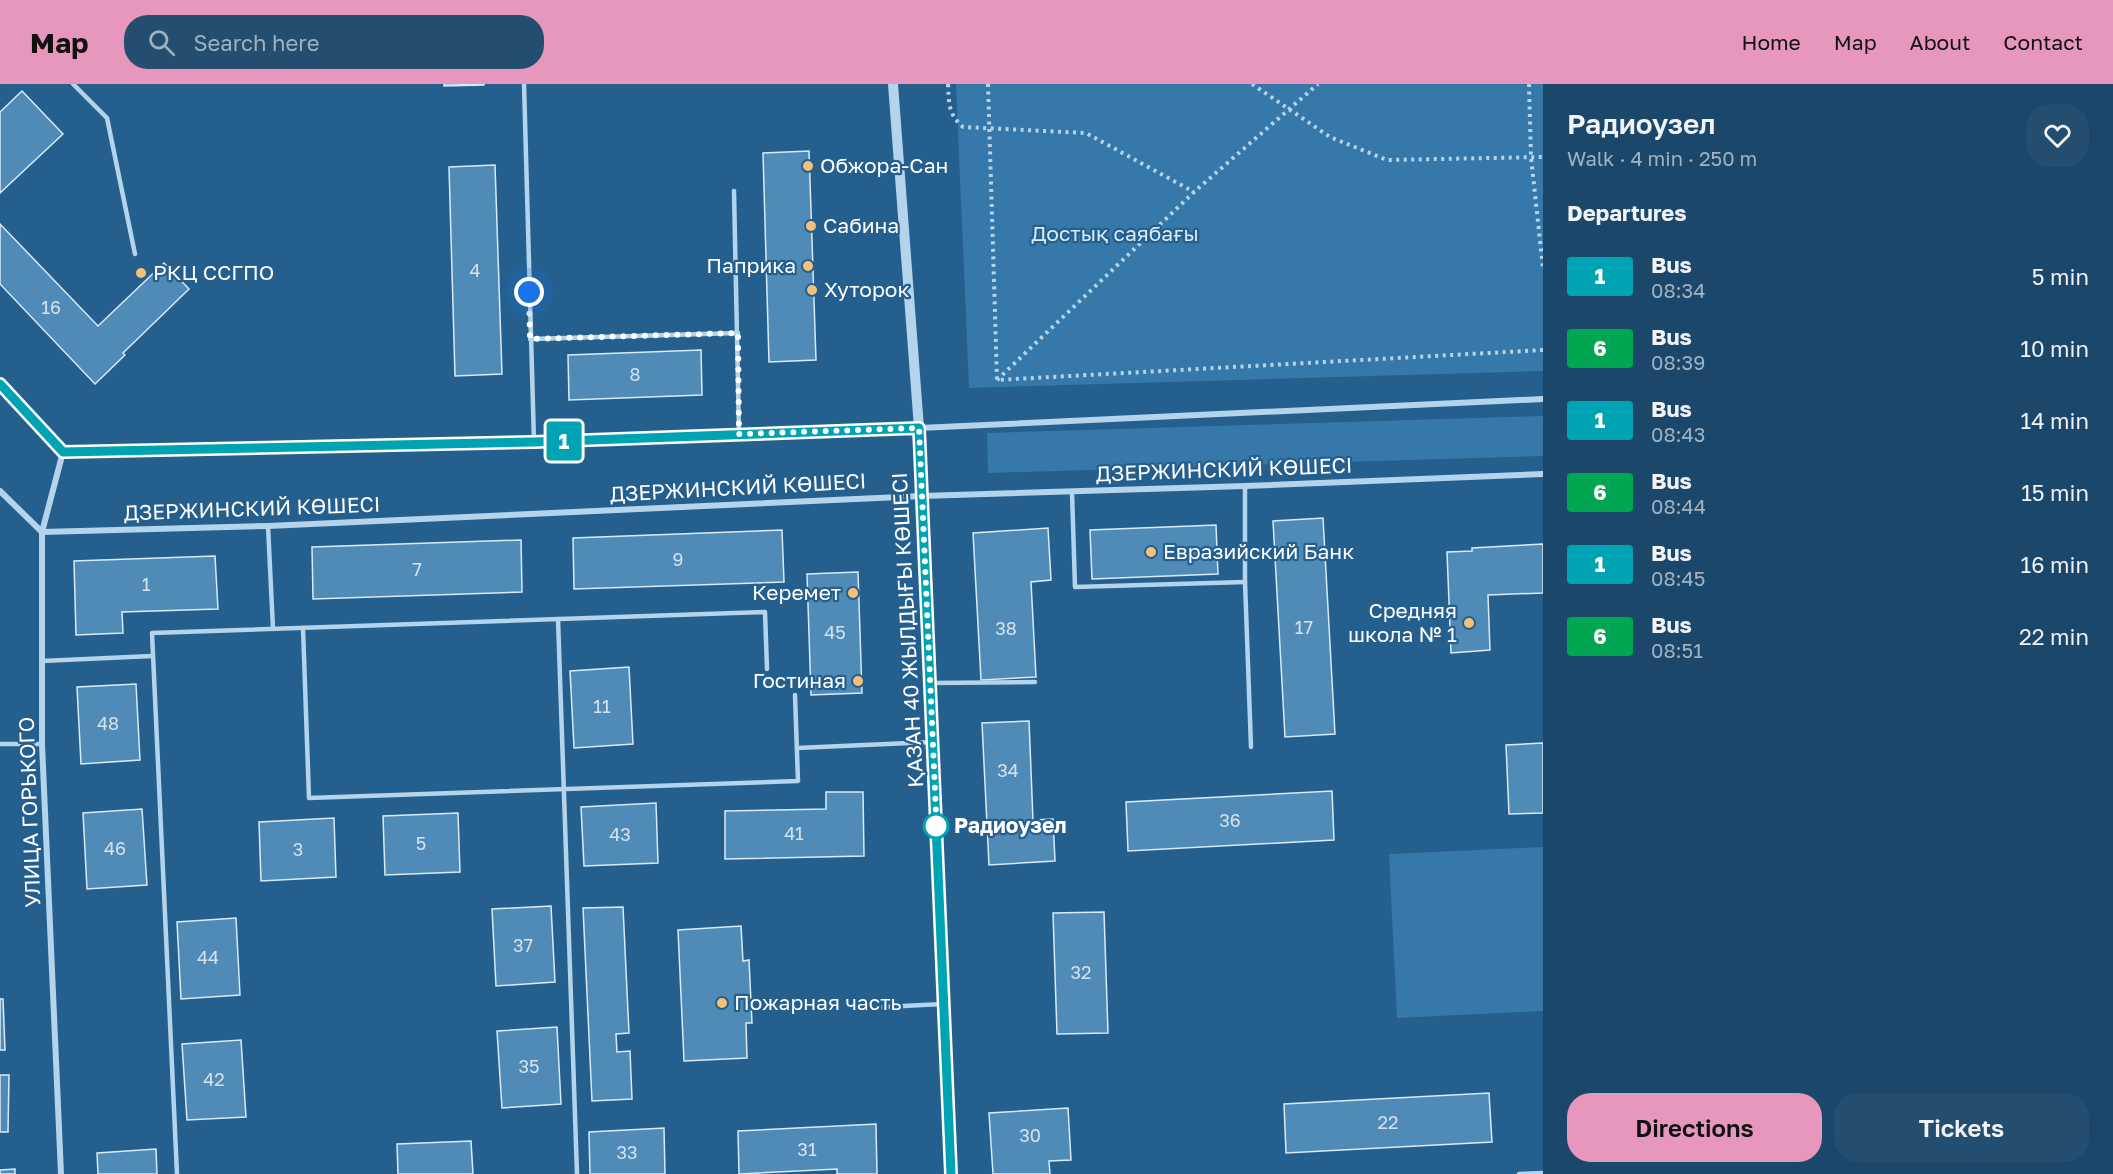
<!DOCTYPE html>
<meta charset="utf-8">
<style>
body{margin:0;font-family:"Golos Text",sans-serif;background:#244e70;color:#f1f3f6;height:100vh;display:flex;flex-direction:column;font-size:22px;white-space:nowrap}
*{box-sizing:border-box;margin:0}
p{font-size:20px;color:#a0b2c1}
.icon{flex:none;width:33px;height:33px;fill:none;stroke:currentColor;stroke-width:2;stroke-linecap:round;stroke-linejoin:round}
.map{position:relative;flex:1;overflow:hidden}
.sheet{display:flex;flex-direction:column;background:#1b476a;width:570px}
.sheet>*{flex:none}
.badge{padding:0 12px;border-radius:4px;font-size:21px;line-height:39px}
.you{position:absolute;width:30px;height:30px;margin:-15px;border:4px solid #fff;border-radius:50%;background:#1a73e8;box-shadow:0 0 0 9px #1a73e833}
.map>.badge{position:absolute;translate:-50% -50%;box-shadow:0 0 0 3px #fff}
h2{padding:0 24px;font-size:22px;line-height:54px}
.round{display:grid;place-items:center;flex:none;width:63px;height:63px;border-radius:24px;background:#244e70}
.summary{display:flex;align-items:center;justify-content:space-between;height:102px;padding:0 24px}
h1{font-size:28px;font-weight:600;line-height:45px}
.button{display:flex;gap:12px;margin-top:auto;padding:12px 24px}
.button a{flex:1;height:69px;border-radius:24px;background:#e797bd;color:#111;font-size:24px;font-weight:600;line-height:69px;text-align:center}
.button a+a{background:#244e70;color:#f1f3f6}
ul{padding:0;list-style:none}
li{display:flex;align-items:center;gap:18px;height:72px;padding:0 24px}
li div{flex:1}
li b{display:block;font-size:22px}
li em{font-style:normal}
li .badge{min-width:66px;font-weight:700;text-align:center}
header{display:flex;align-items:center;gap:36px;box-sizing:border-box;height:84px;padding:0 30px;background:#e797bd;color:#111}
header strong{font-size:28px}
nav{display:flex;gap:33px;margin-inline-start:auto;font-size:21px}
.search{width:420px;height:54px;background:#244e70;display:flex;align-items:center;gap:15px;box-sizing:border-box;padding:0 21px;border-radius:24px;color:#a0b2c1;font-size:22px}
main{display:flex;flex:1;min-height:0}
.map>svg:first-child{display:block}
</style>
<header>
<strong>Map</strong>
<div class="search"><svg class="icon" aria-label="search" viewBox="0 0 24 24"><circle cx="10" cy="10" r="6"/><path d="M15 15l6 6"/></svg>Search here</div>
<nav><a>Home</a><a>Map</a><a>About</a><a>Contact</a></nav>
</header>
<main>
<div class="map">
<svg width="1543" height="1090" viewBox="0 0 1543 1090">
<rect width="100%" height="100%" fill="#245f8e"/>
<g fill="#3578a9">
<polygon points="956,0 1543,0 1543,287 969,304"/>
<polygon points="1543,332 1543,372 988,389 987,349"/>
<polygon points="1543,763 1543,927 1397,934 1389,770"/>
</g>
<g fill="#508bb7" stroke="#d8ebf8" stroke-width="1.5">
<polygon points="444,0 484,0 484,1 444,2"/>
<polygon points="22,7 63,50 0,109 0,28"/>
<polygon points="809,67 816,276 769,278 763,69"/>
<polygon points="495,81 502,290 455,292 449,83"/>
<polygon points="0,140 98,242 164,179 189,205 123,269 125,271 95,300 0,200"/>
<polygon points="701,266 702,311 569,316 568,271"/>
<polygon points="1323,434 1335,650 1285,653 1273,437"/>
<polygon points="1216,441 1218,490 1092,495 1090,446"/>
<polygon points="1048,444 1051,496 1031,498 1036,593 981,596 973,449"/>
<polygon points="782,446 784,498 574,505 573,454"/>
<polygon points="521,456 522,508 313,515 312,463"/>
<polygon points="1543,460 1543,509 1488,511 1490,566 1451,569 1447,468 1472,467 1472,464"/>
<polygon points="215,472 218,525 122,528 123,549 76,551 74,477"/>
<polygon points="858,488 862,609 811,611 807,490"/>
<polygon points="629,583 633,660 574,664 570,587"/>
<polygon points="136,600 140,676 81,680 77,603"/>
<polygon points="1029,637 1033,736 1053,735 1055,777 989,781 982,639"/>
<polygon points="1543,659 1543,729 1509,730 1506,661"/>
<polygon points="1332,707 1334,756 1128,767 1126,718"/>
<polygon points="826,708 863,708 864,772 725,775 725,727 826,725"/>
<polygon points="656,719 658,779 584,782 581,723"/>
<polygon points="142,725 147,801 87,805 83,729"/>
<polygon points="458,729 460,788 385,791 383,732"/>
<polygon points="334,734 336,793 261,797 259,738"/>
<polygon points="551,822 555,898 496,902 492,825"/>
<polygon points="623,823 629,949 616,950 617,968 630,967 632,1015 592,1017 583,824"/>
<polygon points="1104,828 1108,949 1057,950 1053,829"/>
<polygon points="236,834 240,911 181,915 177,838"/>
<polygon points="741,842 743,877 749,876 752,939 746,939 747,974 684,977 678,846"/>
<polygon points="0,915 3,915 5,966 0,966"/>
<polygon points="557,943 561,1020 502,1024 497,947"/>
<polygon points="241,956 246,1033 187,1036 182,960"/>
<polygon points="0,991 9,991 8,1048 0,1048"/>
<polygon points="1489,1009 1492,1058 1286,1069 1284,1020"/>
<polygon points="1068,1024 1071,1076 1049,1077 1050,1090 993,1090 989,1029"/>
<polygon points="876,1040 877,1090 837,1090 837,1085 739,1090 738,1047"/>
<polygon points="664,1044 665,1090 590,1090 589,1048"/>
<polygon points="471,1057 473,1090 398,1090 397,1060"/>
<polygon points="156,1065 157,1090 98,1090 97,1069"/>
<polygon points="15,1085 15,1090 0,1090 0,1086"/>
</g>
<g fill="none" stroke-linecap="round" stroke-linejoin="round">
<g stroke="#b3d4eb" stroke-width="4" stroke-dasharray="3 4.5" stroke-linecap="butt">
<path d="M948 0C949 19 948 30 963 43L1086 49 1194 108"/>
<polyline points="988,0 997,296 1543,266"/>
<polyline points="1252,0 1330,53 1387,76 1543,73"/>
<polyline points="1529,0 1531,73 1543,184"/>
<polyline points="997,296 1194,108 1318,0"/>
</g>
<g stroke="#b3d4eb" stroke-width="4.5">
<polyline points="73,0 107,34 135,170"/>
<polyline points="524,0 534,358"/>
<polyline points="734,107 739,349"/>
<polyline points="530,255 738,249"/>
<polyline points="1245,402 1245,498 1251,663"/>
<polyline points="1072,408 1075,503 1245,498"/>
<polyline points="268,442 273,545"/>
<polyline points="558,535 577,1090"/>
<polyline points="303,544 309,714 798,697 795,611"/>
<polyline points="42,577 152,572"/>
<polyline points="931,599 1035,598"/>
<polyline points="0,660 42,660"/>
<polyline points="797,664 932,658"/>
<polyline points="883,923 943,920"/>
<polyline points="177,1090 152,549 765,528 767,585"/>
<polyline points="1519,1090 1543,1089"/>
</g>
<g stroke="#b3d4eb" stroke-width="6">
<polyline points="0,300 63,368"/>
<polyline points="63,368 534,358 919,344 1543,315"/>
<polyline points="0,407 42,448 268,442 922,412 1245,402 1543,390"/>
<polyline points="61,1090 42,660 42,448 63,368"/>
</g>
<polyline stroke="#b3d4eb" stroke-width="10" points="893,0 919,344 951,1090"/>
</g>
<g fill="none" stroke-linecap="round" stroke-linejoin="round">
<g stroke="#fff" stroke-width="14">
<polyline id="line" points="0,300 63,368 534,358 919,344 951,1090"/>
</g>
<use href="#line" stroke="#00a3b4" stroke-width="9"/>
<polyline stroke="#fff" stroke-width="6" stroke-dasharray="0 10.8" points="529,208 530,255 738,249 739,350 919,344 937,753 936,742"/>
</g>
<g fill="#f6c177" stroke="#245f8e" stroke-width="2">
<circle cx="808" cy="82" r="6"/>
<circle cx="811" cy="142" r="6"/>
<circle cx="808" cy="182" r="6"/>
<circle cx="141" cy="189" r="6"/>
<circle cx="812" cy="206" r="6"/>
<circle cx="1151" cy="468" r="6"/>
<circle cx="853" cy="509" r="6"/>
<circle cx="1469" cy="539" r="6"/>
<circle cx="858" cy="597" r="6"/>
<circle cx="722" cy="919" r="6"/>
</g>
<circle fill="#fff" stroke="#00a3b4" stroke-width="3" cx="936" cy="742" r="12"/>
<g text-anchor="middle" stroke-width="4.5" stroke-linejoin="round" paint-order="stroke">
<g font-size="18" fill="#d3e2ed">
<text x="475" y="193">4</text>
<text x="51" y="230">16</text>
<text x="635" y="297">8</text>
<text x="678" y="482">9</text>
<text x="417" y="492">7</text>
<text x="146" y="507">1</text>
<text x="1304" y="550">17</text>
<text x="1006" y="551">38</text>
<text x="835" y="555">45</text>
<text x="602" y="629">11</text>
<text x="108" y="646">48</text>
<text x="1008" y="693">34</text>
<text x="1230" y="743">36</text>
<text x="794" y="756">41</text>
<text x="620" y="757">43</text>
<text x="421" y="766">5</text>
<text x="115" y="771">46</text>
<text x="298" y="772">3</text>
<text x="523" y="868">37</text>
<text x="208" y="880">44</text>
<text x="1081" y="895">32</text>
<text x="529" y="989">35</text>
<text x="214" y="1002">42</text>
<text x="1388" y="1045">22</text>
<text x="1030" y="1058">30</text>
<text x="807" y="1072">31</text>
<text x="627" y="1075">33</text>
</g>
<g font-size="21" fill="#fff" stroke="#245f8e" text-anchor="start">
<text x="820" y="89">Обжора-Сан</text>
<text x="823" y="149">Сабина</text>
<text x="796" y="189" text-anchor="end">Паприка</text>
<text x="153" y="196">РКЦ ССГПО</text>
<text x="824" y="213">Хуторок</text>
<text x="1163" y="475">Евразийский Банк</text>
<text x="841" y="516" text-anchor="end">Керемет</text>
<text x="1457" y="534" text-anchor="end">Средняя<tspan x="1457" dy="24">школа № 1</tspan></text>
<text x="846" y="604" text-anchor="end">Гостиная</text>
<text x="734" y="926">Пожарная часть</text>
</g>
<g font-size="21" fill="#d8ebf8" stroke="#245f8e">
<text x="1115" y="157">Достық саябағы</text>
</g>
<g font-size="21" fill="#fff" stroke="#245f8e">
<text transform="translate(1224 386) rotate(-2)" y="7">ДЗЕРЖИНСКИЙ КӨШЕСІ</text>
<text transform="translate(738 404) rotate(-3)" y="7">ДЗЕРЖИНСКИЙ КӨШЕСІ</text>
<text transform="translate(252 425) rotate(-2)" y="7">ДЗЕРЖИНСКИЙ КӨШЕСІ</text>
<text transform="translate(908 546) rotate(-93)" y="7">ҚАЗАН 40 ЖЫЛДЫҒЫ КӨШЕСІ</text>
<text transform="translate(30 728) rotate(-92)" y="7">УЛИЦА ГОРЬКОГО</text>
</g>
<g font-size="21" font-weight="bold" fill="#fff" stroke="#245f8e" text-anchor="start">
<text x="954" y="749">Радиоузел</text>
</g>
</g>
</svg>
<div class="you" style="left:529px;top:208px"></div>
<b class="badge" style="left:564px;top:357px;background:#00a3b4;color:#fff">1</b>
</div>
<section class="sheet">
<div class="summary"><div><h1>Радиоузел</h1><p>Walk · 4 min · 250 m</p></div><a class="round"><svg class="icon" aria-label="heart" viewBox="0 0 24 24"><path d="M12 20l-8-8c-3-5 5-10 8-4 3-6 11-1 8 4z"/></svg></a></div>
<h2>Departures</h2>
<ul>
<li><span class="badge" style="background:#00a3b4;color:#fff">1</span><div><b>Bus</b><p>08:34</p></div><em>5 min</em></li>
<li><span class="badge" style="background:#00a651;color:#fff">6</span><div><b>Bus</b><p>08:39</p></div><em>10 min</em></li>
<li><span class="badge" style="background:#00a3b4;color:#fff">1</span><div><b>Bus</b><p>08:43</p></div><em>14 min</em></li>
<li><span class="badge" style="background:#00a651;color:#fff">6</span><div><b>Bus</b><p>08:44</p></div><em>15 min</em></li>
<li><span class="badge" style="background:#00a3b4;color:#fff">1</span><div><b>Bus</b><p>08:45</p></div><em>16 min</em></li>
<li><span class="badge" style="background:#00a651;color:#fff">6</span><div><b>Bus</b><p>08:51</p></div><em>22 min</em></li>
</ul>
<div class="button"><a>Directions</a><a>Tickets</a></div>
</section>
</main>
